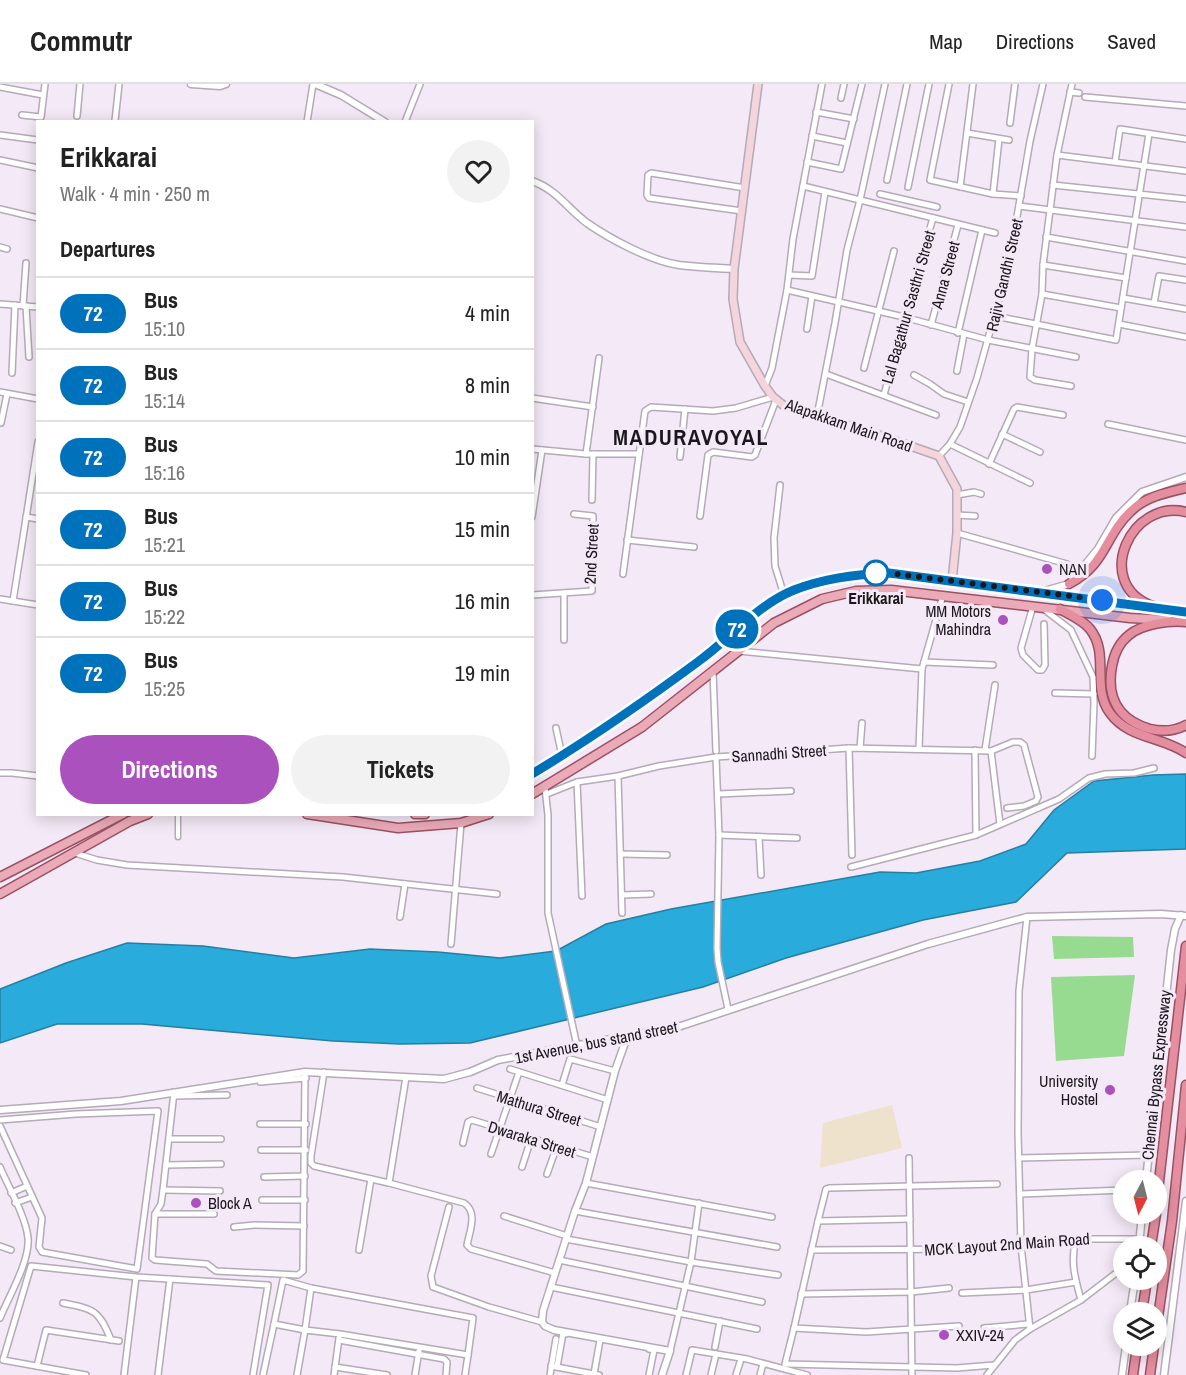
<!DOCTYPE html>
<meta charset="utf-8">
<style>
body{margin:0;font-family:"Archivo Narrow",sans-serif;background:#f2f2f2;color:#222;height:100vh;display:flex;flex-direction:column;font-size:22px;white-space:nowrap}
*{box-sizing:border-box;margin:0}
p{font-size:20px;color:#767676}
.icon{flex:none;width:33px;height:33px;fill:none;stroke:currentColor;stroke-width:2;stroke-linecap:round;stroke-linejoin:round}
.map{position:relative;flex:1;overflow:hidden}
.sheet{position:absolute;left:36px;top:36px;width:498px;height:696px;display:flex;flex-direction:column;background:#fff;border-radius:0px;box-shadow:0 3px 15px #0003}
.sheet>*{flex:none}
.badge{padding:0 12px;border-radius:20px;font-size:21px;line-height:39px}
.needle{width:39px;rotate:187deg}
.buttons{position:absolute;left:1113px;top:1086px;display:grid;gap:12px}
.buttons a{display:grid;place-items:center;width:54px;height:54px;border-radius:50%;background:#fff;box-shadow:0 3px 15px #0003;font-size:30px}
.you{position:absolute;width:30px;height:30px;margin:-15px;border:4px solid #fff;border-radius:50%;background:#1a73e8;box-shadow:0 0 0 9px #1a73e833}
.map>.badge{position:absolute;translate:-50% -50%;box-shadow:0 0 0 3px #fff}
h2{padding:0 24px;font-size:22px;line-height:54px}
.round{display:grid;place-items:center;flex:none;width:63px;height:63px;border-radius:32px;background:#f2f2f2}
.summary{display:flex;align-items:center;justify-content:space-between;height:102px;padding:0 24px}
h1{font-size:28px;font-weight:800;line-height:45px}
.button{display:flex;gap:12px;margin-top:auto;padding:12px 24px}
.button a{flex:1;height:69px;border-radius:36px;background:#aa51be;color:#fff;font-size:24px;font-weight:800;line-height:69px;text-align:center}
.button a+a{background:#f2f2f2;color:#222}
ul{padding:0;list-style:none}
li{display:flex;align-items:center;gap:18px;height:72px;padding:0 24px;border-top:2px solid #e0e0e0}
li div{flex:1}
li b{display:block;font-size:22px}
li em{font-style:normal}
li .badge{min-width:66px;font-weight:700;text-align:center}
header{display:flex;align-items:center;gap:36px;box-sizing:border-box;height:84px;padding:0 30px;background:#fff;border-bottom:2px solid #e0e0e0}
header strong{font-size:28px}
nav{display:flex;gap:33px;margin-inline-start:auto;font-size:21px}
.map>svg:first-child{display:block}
</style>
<header>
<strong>Commutr</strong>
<nav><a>Map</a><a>Directions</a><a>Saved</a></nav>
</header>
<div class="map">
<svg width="1186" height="1291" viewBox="0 0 1186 1291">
<rect width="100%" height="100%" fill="#f4e9f6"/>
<polygon fill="#eee2cd" points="892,1021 902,1064 820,1084 823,1039"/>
<g fill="#96db8f">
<polygon points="1052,852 1133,853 1134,873 1054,875"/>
<polygon points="1135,891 1124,972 1056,977 1051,893"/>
</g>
<polygon fill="#29abdc" stroke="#257fa2" stroke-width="1.5" points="1186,690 1186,765 1067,769 1016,818 923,836 786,874 703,903 470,959 400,960 333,957 142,940 57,940 0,959 0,905 66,879 127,859 203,862 294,874 370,865 438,868 500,874 556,867 606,840 671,825 880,788 916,789 980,777 1026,760 1054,726 1094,697 1153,691"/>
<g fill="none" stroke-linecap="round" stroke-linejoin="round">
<g stroke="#b5aab7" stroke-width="7">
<polyline id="pedestrian" points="178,753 178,730"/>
</g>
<g stroke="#b5aab7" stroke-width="8">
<g id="minor">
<polyline points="949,0 930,96 993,110 1021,112"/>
<polyline points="0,3 43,11"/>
<polyline points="1070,8 1079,9"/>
<polyline points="1085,13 1186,22"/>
<polyline points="841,14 844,0"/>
<polyline points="816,28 854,35"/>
<polyline points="22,31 41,33 45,0"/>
<polyline points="77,32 80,0"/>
<polyline points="115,37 119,0"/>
<polyline points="307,38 313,0"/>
<polyline points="405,38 420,0"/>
<polyline points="1010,39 1015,0"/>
<polyline points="967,49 1009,56"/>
<polyline points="0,51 38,56"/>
<polyline points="812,52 847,59"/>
<polyline points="1057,71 1186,87"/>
<polyline points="0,76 38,84"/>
<polyline points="807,78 841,85 862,0"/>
<polyline points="1115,78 1120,45 1186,55"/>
<polyline points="887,96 907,0"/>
<polyline points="1053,101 1186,115"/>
<polyline points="803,102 995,149"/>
<polyline points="908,103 929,0"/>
<polyline points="960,103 973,0"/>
<polyline points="880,110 937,123"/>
<polyline points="993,110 999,55"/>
<polyline points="1019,122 1186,143"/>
<polyline points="0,125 38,134"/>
<polyline points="742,127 649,114 647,111 648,91 651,89 745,104"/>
<polyline points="1046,153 1186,177"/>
<polyline points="0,163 7,165"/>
<polyline points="1043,181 1126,194"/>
<polyline points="789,191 812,192 825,108"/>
<polyline points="787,206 904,233 988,256 1076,273"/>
<polyline points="1042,210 1121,224"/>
<polyline points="1123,214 1186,225"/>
<polyline points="1154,219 1159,192 1186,196"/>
<polyline points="0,220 38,223"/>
<polyline points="23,222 26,179"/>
<polyline points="26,222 29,273"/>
<polyline points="995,232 1116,256 1149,50"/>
<polyline points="1119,240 1186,253"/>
<polyline points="931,241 958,141"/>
<polyline points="807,245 812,212"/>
<polyline points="958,249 982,146"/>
<polyline points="864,284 894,167"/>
<polyline points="957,287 964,250"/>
<polyline points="12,289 15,221"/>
<polyline points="826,290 936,331"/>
<polyline points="914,291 930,300 944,310 968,318"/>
<polyline points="765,302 772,284 787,206 793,155 822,0"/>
<polyline points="1071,302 1035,296 1030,293 1032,265 1042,210 1043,181 1057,71 1072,0"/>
<polyline points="0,308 38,315"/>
<polyline points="884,311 904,233 933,134"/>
<polyline points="532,314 593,323"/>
<polyline points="817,332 835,239 847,166 860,116 885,0"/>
<polyline points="1,339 7,310"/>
<polyline points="1108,340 1186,356"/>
<polyline points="1002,350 1040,368"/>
<polyline points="950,360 1030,399"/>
<polyline points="532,365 586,370 639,370"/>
<polyline points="586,370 599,274"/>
<polyline points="939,372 950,360 960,343 977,294 1009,179 1030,57 1043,0"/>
<polyline points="680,373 685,325"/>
<polyline points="989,380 1014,325 1017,323 1063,331"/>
<polyline points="780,401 774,454 775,482 784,511"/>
<polyline points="957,411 974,408 981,410"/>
<polyline points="592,416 593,370"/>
<polyline points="957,431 975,432"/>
<polyline points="700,432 708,371 713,368 752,373 755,371 776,316"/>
<polyline points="26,433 38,435"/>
<polyline points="532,433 542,366"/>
<polyline points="957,449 1067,480"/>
<polyline points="627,456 694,463"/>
<polyline points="623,490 645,327 651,323 713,327 736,324 773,313"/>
<polyline points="564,509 564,556"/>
<polyline points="532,511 592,507 593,432 574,430"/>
<polyline points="0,515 38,521"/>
<polyline points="13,517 38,358"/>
<polyline points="1033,522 1021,564 1023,571 1038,586 1042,586 1045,581 1044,540"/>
<polyline points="1045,526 1071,546 1093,593 1094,619 1092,672"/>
<polyline points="739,567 922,585"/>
<polyline points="924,578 993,581"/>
<polyline points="713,588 716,667"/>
<polyline points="1055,609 1094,610"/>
<polyline points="556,644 562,672"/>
<polyline points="849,664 852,771"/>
<polyline points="860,664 862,639"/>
<polyline points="919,664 922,585 943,511"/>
<polyline points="975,666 976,751"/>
<polyline points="985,666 995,601"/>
<polyline points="991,667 1000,740"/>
<polyline points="716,673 719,751 717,864 718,878 728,925"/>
<polyline points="0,689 12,689 38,692"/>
<polyline points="618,692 622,829"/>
<polyline points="577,698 582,812"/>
<polyline points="545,704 548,731 548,829 577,962"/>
<polyline points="547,710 577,698 618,692 659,682 716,673 849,664 991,667 1013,658 1020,658 1024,661 1038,713 1036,717 1024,722 1007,724"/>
<polyline points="718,710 791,707"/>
<polyline points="719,751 797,754"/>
<polyline points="759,754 761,791"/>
<polyline points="75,769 97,776 127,781 343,793 497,810"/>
<polyline points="621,770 667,771"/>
<polyline points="851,783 976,751 1059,715 1089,694 1105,690 1134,689 1154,684"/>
<polyline points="622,811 651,810"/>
<polyline points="400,833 405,800"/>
<polyline points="1027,833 1019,907 1018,1049 1021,1161 1030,1245"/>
<polyline points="451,860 461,739"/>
<polyline points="510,985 608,1016"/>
<path d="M324 988 311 1072V1079L314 1082 389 1099 464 1119C478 1128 470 1146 467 1161L471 1165 555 1189"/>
<polyline points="260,998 306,994"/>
<polyline points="562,1001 570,975 615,987"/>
<polyline points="477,1004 601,1043"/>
<polyline points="174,1008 163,1106 161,1120 155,1130 152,1174 155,1176 207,1180 216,1187 298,1191 303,1187 305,988"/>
<polyline points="174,1012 227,1011"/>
<polyline points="0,1036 76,1030 158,1027 137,1185 42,1168 39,1163 42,1134 0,1042"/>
<polyline points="260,1040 306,1040"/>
<polyline points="170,1055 221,1055"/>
<polyline points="463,1059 468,1038 472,1036 593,1073"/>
<polyline points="261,1066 306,1066"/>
<polyline points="491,1070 519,988"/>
<polyline points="909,1074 912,1291"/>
<polyline points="1019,1074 1148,1071"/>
<polyline points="166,1081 221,1080"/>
<path d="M0 1083C8 1102 26 1133 28 1154 30 1177 9 1212 0 1234"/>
<polyline points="522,1083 531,1055"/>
<polyline points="547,1090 557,1062"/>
<polyline points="264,1093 305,1092"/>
<polyline points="389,1099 406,993"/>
<polyline points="586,1099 772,1133"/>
<polyline points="163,1106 220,1107"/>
<polyline points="11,1109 27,1102"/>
<polyline points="1021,1110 1124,1106"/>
<polyline points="262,1116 305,1116"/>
<polyline points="15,1119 32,1113"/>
<polyline points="449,1123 431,1192 433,1203 489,1223 542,1238"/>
<polyline points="575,1127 777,1163"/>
<polyline points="155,1130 214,1130"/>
<polyline points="504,1132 567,1152"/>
<polyline points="910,1135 818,1137 794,1244 866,1248 959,1242"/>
<polyline points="818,1137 826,1105 829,1104 997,1100"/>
<polyline points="234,1143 254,1141 304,1142"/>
<polyline points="566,1155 691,1178 778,1191"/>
<path d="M1076 1155C1070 1178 1075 1194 1081 1216"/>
<polyline points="0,1162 11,1166"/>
<polyline points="359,1166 371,1095"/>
<polyline points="811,1166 974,1165 1007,1163 1076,1155 1139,1155"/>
<polyline points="559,1176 762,1218"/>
<polyline points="551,1203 757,1245"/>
<polyline points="962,1209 1026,1206 1076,1198"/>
<polyline points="801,1210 911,1208 949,1204"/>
<path d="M63 1219C94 1225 99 1226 111 1256"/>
<polyline points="274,1240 283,1196 311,1204 473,1234 468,1271"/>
<polyline points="794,1244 785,1280 957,1284 994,1281"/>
<polyline points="984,1244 1028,1240"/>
<polyline points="339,1256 444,1275 447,1278 446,1291"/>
<polyline points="715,1263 720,1237"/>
<polyline points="670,1267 691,1178 699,1119"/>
<polyline points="37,1282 46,1246 119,1257"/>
<polyline points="551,1282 599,1291"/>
<polyline points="335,1283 387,1291"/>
<polyline points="557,1283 563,1249 566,1250"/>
<polyline points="594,1290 600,1256"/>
<polyline points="86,1291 3,1276 31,1182 136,1193 268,1201 253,1291"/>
<polyline points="124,1291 136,1193"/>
<polyline points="158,1291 170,1195"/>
<polyline points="263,1291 274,1240 305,1246 311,1204"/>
<polyline points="297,1291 305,1246 340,1250 468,1271 465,1291"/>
<polyline points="334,1291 339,1254"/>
<polyline points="415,1291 419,1267"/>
<polyline points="550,1291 556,1255"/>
<polyline points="649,1291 654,1266 649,1265"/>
<polyline points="686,1291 692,1266 747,1275 807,1291"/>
<polyline points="711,1291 716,1270"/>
<polyline points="736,1291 741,1275"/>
<polyline points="760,1291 763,1280"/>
<polyline points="987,1291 1015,1256 1030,1245 1081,1216 1124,1183"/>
</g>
</g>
<g stroke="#b5aab7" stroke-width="9">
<g id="tertiary">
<polyline points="191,0 220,2 226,0"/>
<polyline points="315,0 341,11 385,38"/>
<path d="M532 97C556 105 568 125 587 139 610 155 651 177 679 181 697 183 716 184 734 185"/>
<polyline points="1041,508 1069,500 1098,465 1116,434 1142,408 1186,393"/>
<polyline points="627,953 615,987 586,1099 575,1127 543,1227 542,1238 545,1242 554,1246 670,1267 662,1291"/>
<polyline points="0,1026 121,1017 305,988 444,995 470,988 498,976 681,942 928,860 1027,833 1161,830 1186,832"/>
<polyline points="1146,1096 1171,866 1175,845 1181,831"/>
<polyline points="1139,1162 1142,1130"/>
<polyline points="1130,1228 1135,1196"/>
<polyline points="1122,1291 1126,1262"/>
<polyline points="1164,1291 1186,1117"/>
</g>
</g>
<g stroke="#b5aab7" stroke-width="10">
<polyline id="secondary" points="758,0 734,185 733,215 740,258 765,302 773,313 783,321 870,348 939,372 957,405 957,449 952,497"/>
</g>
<g stroke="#995263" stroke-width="11">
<g id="primary">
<path d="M532 690C590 655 645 617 699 577 731 554 757 521 794 506 825 494 856 490 889 489L1156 524"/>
<polyline points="532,710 642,643 774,539 822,515 856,507 891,506 1130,534 1168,536"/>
<polyline points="307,730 398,744 461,739 489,730"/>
<polyline points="415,730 425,730"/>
<polyline points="0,793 123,730"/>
<polyline points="0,810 130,737 148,730"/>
</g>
</g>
<g stroke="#995263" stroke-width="11">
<g id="trunk">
<path d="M1186 428C1131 414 1093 498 1150 521 1161 526 1174 527 1186 528"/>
<path d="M1069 500C1107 480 1104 452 1131 427 1145 413 1168 408 1186 404"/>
<path d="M1060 525C1070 531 1083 536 1090 545 1110 570 1091 603 1110 629 1129 655 1161 652 1186 669"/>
<path d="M1186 538C1170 536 1142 540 1129 551 1119 559 1114 570 1112 582 1106 614 1119 636 1150 645 1163 648 1175 647 1186 641"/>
<polyline points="1156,1124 1186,862"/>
<polyline points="1151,1162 1156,1130"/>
<polyline points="1142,1228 1147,1196"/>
<polyline points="1156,1247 1172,1137 1186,1001"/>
<polyline points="1133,1291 1137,1262"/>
<polyline points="1150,1291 1154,1262"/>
</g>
</g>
<use href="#pedestrian" stroke="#fff" stroke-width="4"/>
<use href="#minor" stroke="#fff" stroke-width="5"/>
<use href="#tertiary" stroke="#fff" stroke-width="6"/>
<use href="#secondary" stroke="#f5d5dc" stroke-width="7"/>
<use href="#primary" stroke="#ebaab8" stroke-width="8"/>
<use href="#trunk" stroke="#e48ea0" stroke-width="8"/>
</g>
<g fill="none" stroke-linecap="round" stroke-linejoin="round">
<g stroke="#fff" stroke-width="14">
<path id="line" d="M532 690C590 655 645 617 699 577 731 554 757 521 794 506 825 494 857 490 889 489L1186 528"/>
</g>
<use href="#line" stroke="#0072bc" stroke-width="9"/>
<polyline stroke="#1b171c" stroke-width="6" stroke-dasharray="0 10.8" points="876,489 889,489 1102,516"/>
</g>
<g fill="#aa51be" stroke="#f4e9f6" stroke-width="2">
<circle cx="1047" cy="485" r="6"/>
<circle cx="1003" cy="536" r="6"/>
<circle cx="1110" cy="1006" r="6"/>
<circle cx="196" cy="1119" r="6"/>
<circle cx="944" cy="1251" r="6"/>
</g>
<circle fill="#fff" stroke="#0072bc" stroke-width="3" cx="876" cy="489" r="12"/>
<g text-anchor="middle" stroke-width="6" stroke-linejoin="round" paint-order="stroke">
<g font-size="16" fill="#1b171c" stroke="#f4e9f6">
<text transform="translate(945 191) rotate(-75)" y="6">Anna Street</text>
<text transform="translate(1004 191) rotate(-77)" y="6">Rajiv Gandhi Street</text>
<text transform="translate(908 223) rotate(-74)" y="6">Lal Bagathur Sasthri Street</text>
<text transform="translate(849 341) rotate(19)" y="6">Alapakkam Main Road</text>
<text transform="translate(591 470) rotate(-87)" y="6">2nd Street</text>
<text transform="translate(779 669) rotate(-4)" y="6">Sannadhi Street</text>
<text transform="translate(596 958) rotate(-11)" y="6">1st Avenue, bus stand street</text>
<text transform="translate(1156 991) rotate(-84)" y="6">Chennai Bypass Expressway</text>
<text transform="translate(539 1024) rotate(17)" y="6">Mathura Street</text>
<text transform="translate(532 1055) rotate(17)" y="6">Dwaraka Street</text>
<text transform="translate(1007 1160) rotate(-4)" y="6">MCK Layout 2nd Main Road</text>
</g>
<g font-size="16" fill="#1b171c" stroke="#f4e9f6" text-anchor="start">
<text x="1059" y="491">NAN</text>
<text x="991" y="533" text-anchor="end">MM Motors<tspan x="991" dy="18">Mahindra</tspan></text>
<text x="1098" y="1003" text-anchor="end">University<tspan x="1098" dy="18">Hostel</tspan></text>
<text x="208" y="1125">Block A</text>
<text x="956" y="1257">XXIV-24</text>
</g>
<g font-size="16" font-weight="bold" fill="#1b171c" stroke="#f4e9f6">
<text x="876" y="520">Erikkarai</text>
</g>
<g font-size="22" font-weight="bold" letter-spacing="1.5" fill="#1b171c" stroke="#f4e9f6">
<text x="691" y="361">MADURAVOYAL</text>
</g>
</g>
</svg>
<div class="buttons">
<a><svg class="needle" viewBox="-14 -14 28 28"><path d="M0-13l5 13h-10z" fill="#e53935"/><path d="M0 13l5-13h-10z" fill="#767676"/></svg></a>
<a><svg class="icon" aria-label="locate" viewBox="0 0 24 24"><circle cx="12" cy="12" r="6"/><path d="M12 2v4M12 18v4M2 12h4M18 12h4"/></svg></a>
<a><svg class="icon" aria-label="layers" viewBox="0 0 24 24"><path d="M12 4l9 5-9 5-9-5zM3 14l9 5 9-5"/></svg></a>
</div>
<div class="you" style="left:1102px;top:516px"></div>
<b class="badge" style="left:737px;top:545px;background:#0072bc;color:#fff">72</b>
<section class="sheet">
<div class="summary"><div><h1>Erikkarai</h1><p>Walk · 4 min · 250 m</p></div><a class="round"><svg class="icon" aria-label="heart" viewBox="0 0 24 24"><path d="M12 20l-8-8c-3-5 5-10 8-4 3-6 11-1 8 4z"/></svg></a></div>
<h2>Departures</h2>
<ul>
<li><span class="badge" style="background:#0072bc;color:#fff">72</span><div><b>Bus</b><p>15:10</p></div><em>4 min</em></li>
<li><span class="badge" style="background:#0072bc;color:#fff">72</span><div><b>Bus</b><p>15:14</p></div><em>8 min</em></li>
<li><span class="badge" style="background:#0072bc;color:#fff">72</span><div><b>Bus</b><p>15:16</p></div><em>10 min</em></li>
<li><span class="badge" style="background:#0072bc;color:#fff">72</span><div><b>Bus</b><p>15:21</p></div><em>15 min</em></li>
<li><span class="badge" style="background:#0072bc;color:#fff">72</span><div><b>Bus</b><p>15:22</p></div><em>16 min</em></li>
<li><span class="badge" style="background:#0072bc;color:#fff">72</span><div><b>Bus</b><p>15:25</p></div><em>19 min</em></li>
</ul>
<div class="button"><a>Directions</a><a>Tickets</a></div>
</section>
</div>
